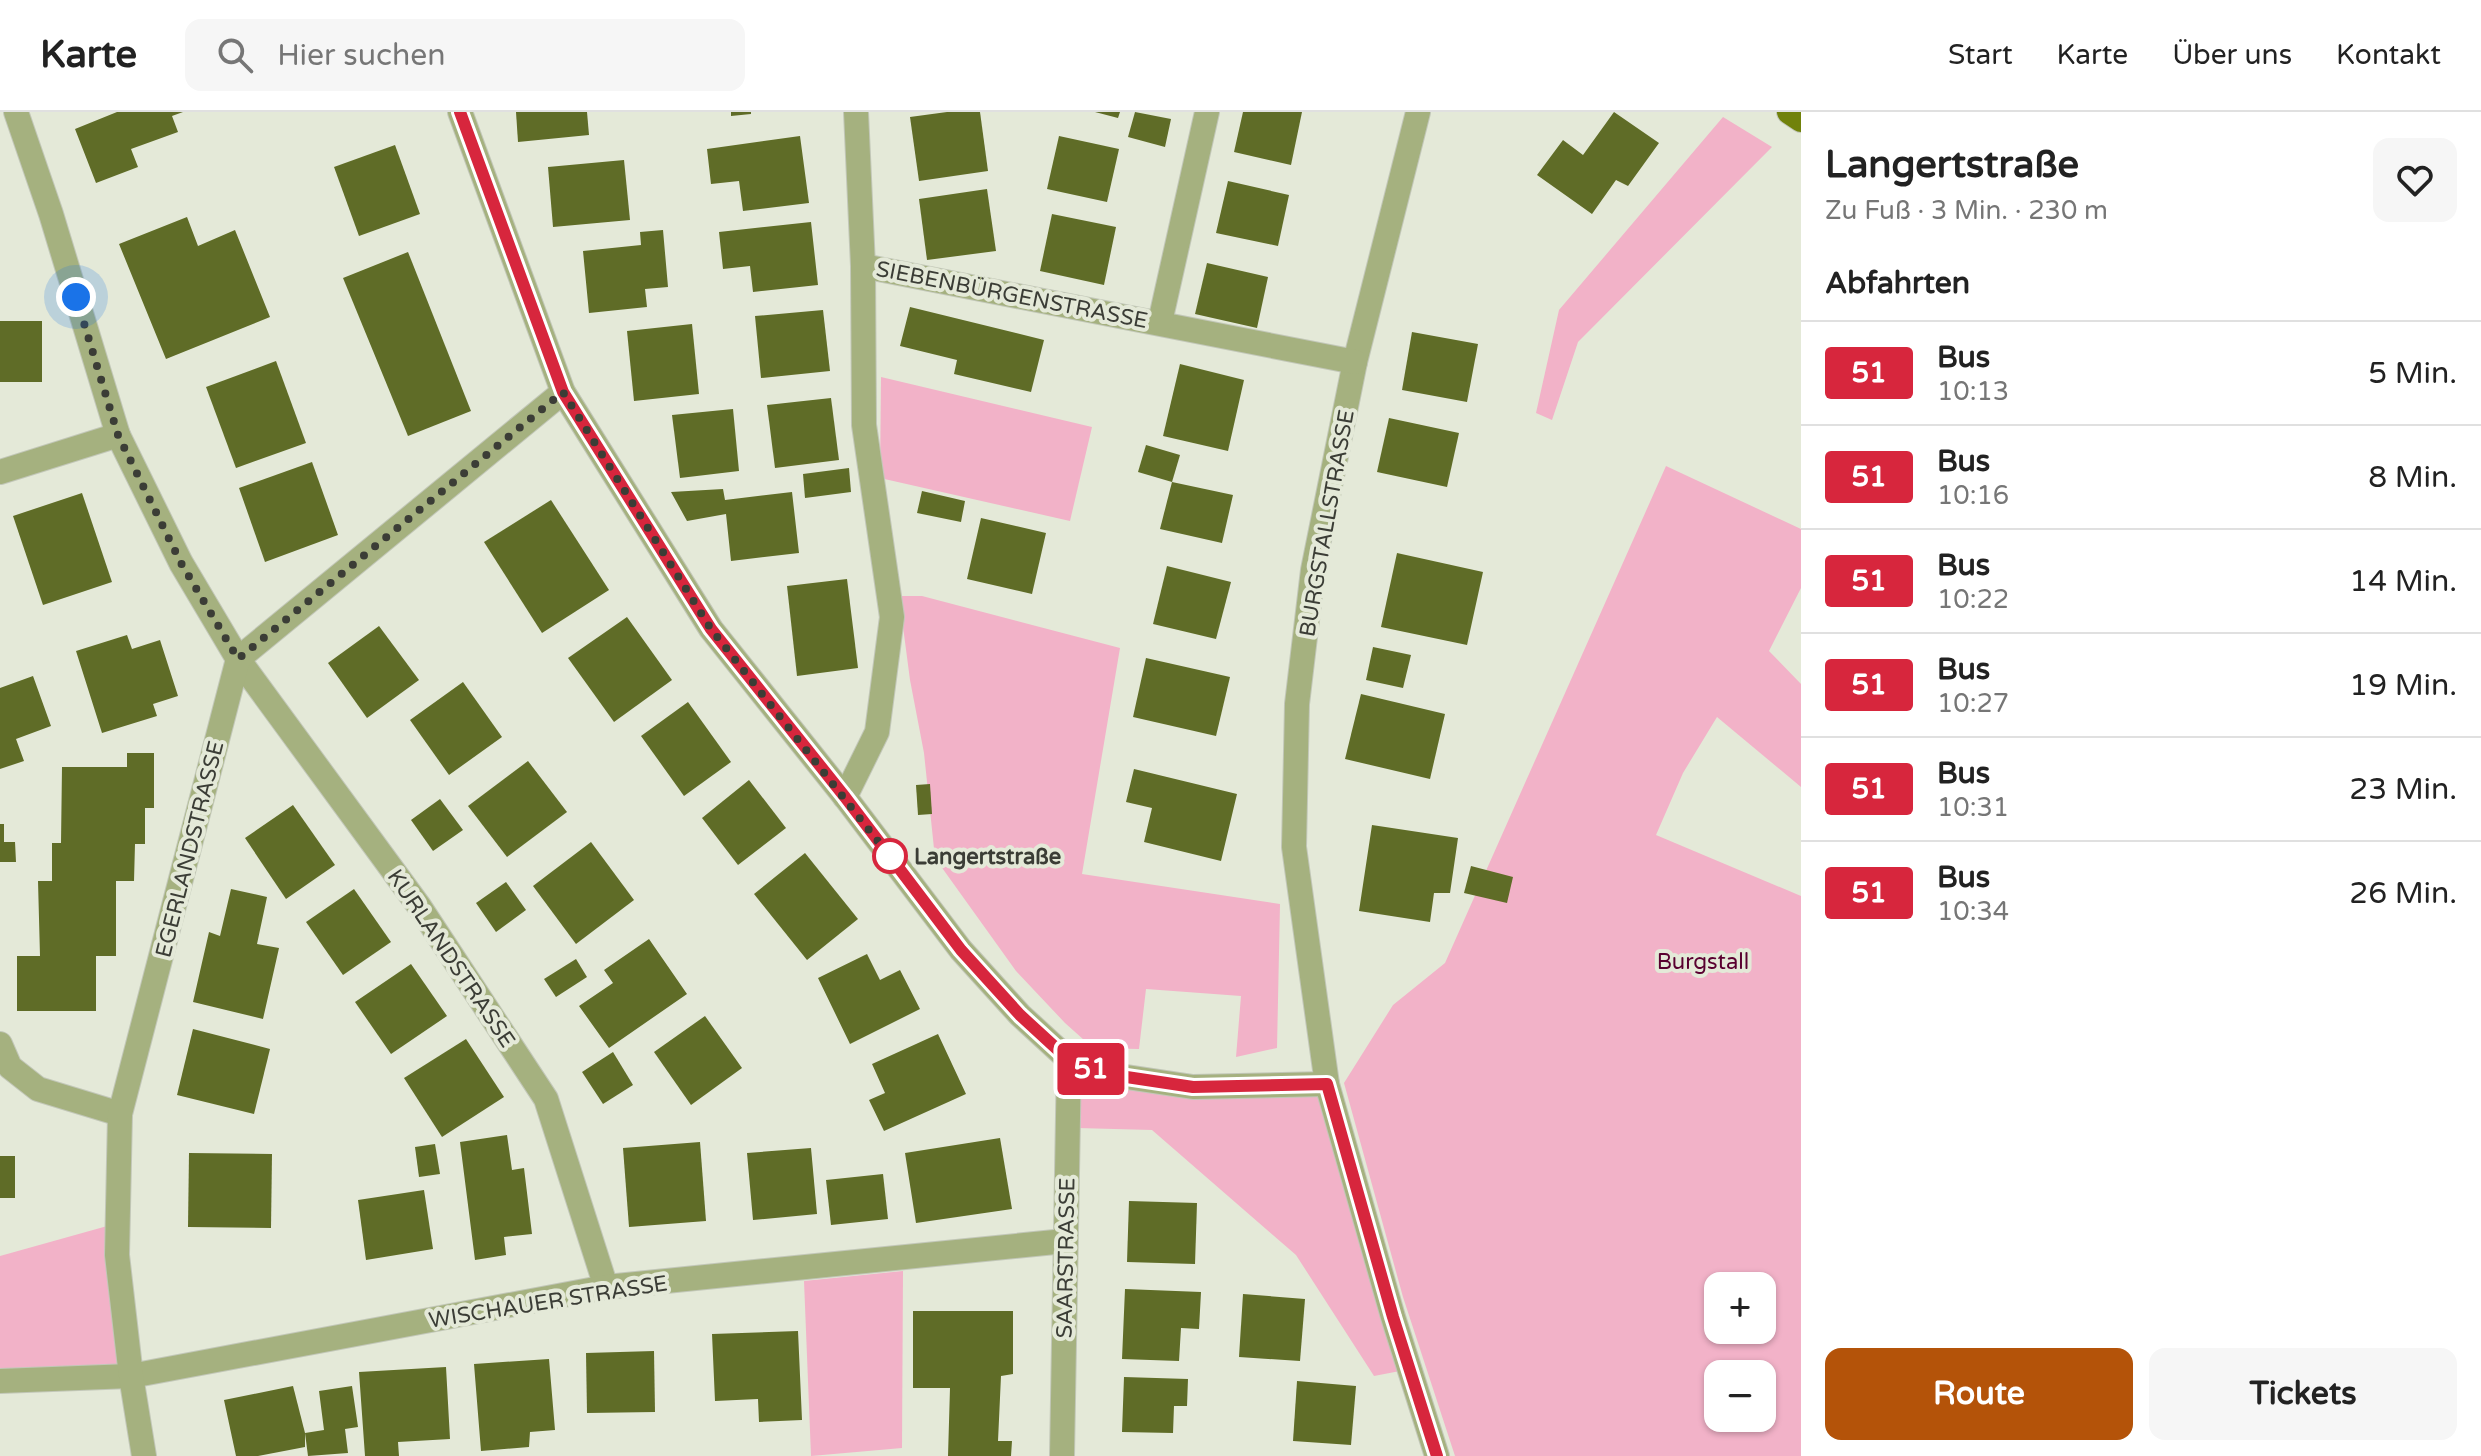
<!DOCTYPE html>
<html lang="de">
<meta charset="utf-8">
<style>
body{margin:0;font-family:"Varela Round",sans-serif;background:#f6f6f6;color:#222;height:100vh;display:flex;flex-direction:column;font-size:30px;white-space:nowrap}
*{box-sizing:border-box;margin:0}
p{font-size:26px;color:#767676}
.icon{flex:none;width:44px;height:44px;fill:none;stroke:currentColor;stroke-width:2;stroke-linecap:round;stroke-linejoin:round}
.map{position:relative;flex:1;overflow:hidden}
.drawer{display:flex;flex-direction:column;background:#fff;width:680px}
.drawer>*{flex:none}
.badge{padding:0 16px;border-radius:6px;font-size:28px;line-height:52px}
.controls{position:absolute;left:1704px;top:1160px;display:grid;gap:16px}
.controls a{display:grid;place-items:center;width:72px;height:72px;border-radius:16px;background:#fff;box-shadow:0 2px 6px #0004;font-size:40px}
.you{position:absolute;width:40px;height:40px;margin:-20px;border:6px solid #fff;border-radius:50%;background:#1a73e8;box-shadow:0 0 0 12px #1a73e833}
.map>.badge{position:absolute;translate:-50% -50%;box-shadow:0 0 0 4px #fff}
h2{padding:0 24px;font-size:30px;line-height:72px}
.round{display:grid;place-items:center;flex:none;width:84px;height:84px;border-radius:16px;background:#f6f6f6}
.head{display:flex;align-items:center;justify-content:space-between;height:136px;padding:0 24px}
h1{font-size:38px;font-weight:800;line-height:60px}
.action{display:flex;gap:16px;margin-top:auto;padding:16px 24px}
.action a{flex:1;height:92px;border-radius:16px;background:#b45309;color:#fff;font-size:32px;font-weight:800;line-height:92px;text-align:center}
.action a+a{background:#f6f6f6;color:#222}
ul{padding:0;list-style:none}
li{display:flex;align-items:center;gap:24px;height:104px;padding:0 24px;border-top:2px solid #e0e0e0}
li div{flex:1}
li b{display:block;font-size:30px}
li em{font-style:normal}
li .badge{min-width:88px;font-weight:700;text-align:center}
header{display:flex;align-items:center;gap:48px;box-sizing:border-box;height:112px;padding:0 40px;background:#fff;border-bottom:2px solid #e0e0e0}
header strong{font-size:38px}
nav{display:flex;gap:44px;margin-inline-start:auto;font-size:28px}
.search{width:560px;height:72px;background:#f6f6f6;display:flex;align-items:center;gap:20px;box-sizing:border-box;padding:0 28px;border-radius:16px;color:#767676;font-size:30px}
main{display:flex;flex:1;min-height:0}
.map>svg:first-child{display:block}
</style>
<header>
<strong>Karte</strong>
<div class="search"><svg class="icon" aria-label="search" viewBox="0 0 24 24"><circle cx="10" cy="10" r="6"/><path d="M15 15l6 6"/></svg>Hier suchen</div>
<nav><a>Start</a><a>Karte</a><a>Über uns</a><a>Kontakt</a></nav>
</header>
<main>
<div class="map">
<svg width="1801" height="1344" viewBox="0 0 1801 1344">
<rect width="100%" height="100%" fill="#e4e9d8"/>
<g fill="#f2b2c8" fill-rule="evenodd">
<polygon points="1723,5 1772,35 1578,230 1552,308 1536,301 1559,198"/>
<polygon points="881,265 1092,315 1070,409 880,366"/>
<path d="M1666 354 1801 417V476L1769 539 1801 572V675L1717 605 1683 661 1656 723 1801 784V1344H1455L1403 1185 1344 971 1393 893 1445 851ZM1718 1174H1762V1218H1718ZM1718 1262H1762V1306H1718Z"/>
<polygon points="899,484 922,484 1120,536 1082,762 1280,792 1277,936 1236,945 1241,884 1146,877 1139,937 1093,936 1065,911 1016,859 935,746 924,641 910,568"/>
<polygon points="1075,962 1320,982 1400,1259 1374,1264 1296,1143 1152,1018 1077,1016"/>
<polygon points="118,1111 131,1264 0,1269 0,1144"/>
<polygon points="903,1159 902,1336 811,1344 804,1169"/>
</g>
<g fill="#5f6c27">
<polygon points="117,0 183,0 172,4 178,20 131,37 138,55 96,71 75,17"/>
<polygon points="516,0 587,0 589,23 518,30"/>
<polygon points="731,0 751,0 751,2 731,4"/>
<polygon points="947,0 980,0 988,59 919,69 910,5"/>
<polygon points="1095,0 1120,0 1118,6"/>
<polygon points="1135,0 1171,7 1165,35 1128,25"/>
<polygon points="1243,0 1302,0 1291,53 1234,40"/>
<polygon points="1614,0 1659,31 1628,74 1616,68 1592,102 1537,63 1563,28 1583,43"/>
<polygon points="800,24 809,91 743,99 739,69 711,72 707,37"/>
<polygon points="1059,24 1119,37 1107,90 1047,77"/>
<polygon points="395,33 420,102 359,124 334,55"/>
<polygon points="624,48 630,108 553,115 548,55"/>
<polygon points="1228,69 1289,83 1278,134 1216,121"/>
<polygon points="987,77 996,139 927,148 919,87"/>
<polygon points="1052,102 1116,115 1104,173 1040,159"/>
<polygon points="187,105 198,134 235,118 270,205 166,247 119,132"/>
<polygon points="811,110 818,173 753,180 750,154 723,157 719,120"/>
<polygon points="663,118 668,175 645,177 647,195 589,201 583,139 641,133 640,120"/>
<polygon points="408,140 471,299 408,324 343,166"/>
<polygon points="1207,151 1268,165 1257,216 1195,202"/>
<polygon points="910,195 1044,228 1031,280 954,262 957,248 900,234"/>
<polygon points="823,198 830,259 761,266 755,204"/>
<rect x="0" y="209" width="42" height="61"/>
<polygon points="692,212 699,282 634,289 627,219"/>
<polygon points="1412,220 1478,232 1467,290 1402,278"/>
<polygon points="276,249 306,331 236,356 206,275"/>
<polygon points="1180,252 1244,268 1228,339 1163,324"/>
<polygon points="831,286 839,348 775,356 767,293"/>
<polygon points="733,297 739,359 680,366 672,303"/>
<polygon points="1389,306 1459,321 1447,375 1377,360"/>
<polygon points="1146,333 1180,343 1172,370 1138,360"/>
<polygon points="312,350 338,423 265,450 239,376"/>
<polygon points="849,356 851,380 805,386 803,362"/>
<polygon points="1172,370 1233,383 1222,431 1160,417"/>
<polygon points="723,377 725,388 792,380 799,441 731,449 726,402 687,409 671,380"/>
<polygon points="922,379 965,389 961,410 917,401"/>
<polygon points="82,381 112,470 43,493 13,404"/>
<polygon points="551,388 609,478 542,521 484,430"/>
<polygon points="981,406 1046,421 1032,482 967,467"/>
<polygon points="1397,441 1483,460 1467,533 1381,515"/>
<polygon points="1167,454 1231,470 1216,527 1153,512"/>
<polygon points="847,467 858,556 797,564 787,474"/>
<polygon points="627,505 672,568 614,610 568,546"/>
<polygon points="379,514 419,568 367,606 328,551"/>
<polygon points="127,523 132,537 160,528 178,584 153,592 157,604 102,621 76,539"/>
<polygon points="1373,535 1411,543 1403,576 1366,568"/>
<polygon points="1146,546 1230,565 1216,624 1133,605"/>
<polygon points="33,564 51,614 16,627 24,649 0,657 0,576"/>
<polygon points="463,570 502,625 449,663 410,608"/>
<polygon points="1361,582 1445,602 1430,667 1345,647"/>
<polygon points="688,590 731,650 684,684 641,624"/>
<polygon points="127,641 154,641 154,696 145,696 145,732 135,732 134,769 116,769 116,844 96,844 96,899 17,899 17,844 40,844 38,769 52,769 52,731 61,731 62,655 127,655"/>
<polygon points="528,649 567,700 507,745 468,694"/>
<polygon points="1134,657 1237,682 1221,749 1144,730 1152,696 1126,690"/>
<polygon points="749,668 786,716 738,753 702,706"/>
<polygon points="930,672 932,702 918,703 916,673"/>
<polygon points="440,687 463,718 433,739 411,708"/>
<polygon points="293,693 335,753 286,787 245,726"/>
<polygon points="0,712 4,712 4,730 15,730 16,750 0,750"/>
<polygon points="1372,713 1458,726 1450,781 1434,781 1430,810 1359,799"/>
<polygon points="591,730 634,788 576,832 533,774"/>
<polygon points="805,741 858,807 807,848 754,782"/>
<polygon points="1471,754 1513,765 1507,791 1464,781"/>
<polygon points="506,770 526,798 496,820 476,791"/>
<polygon points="231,777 267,785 257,832 279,836 263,907 193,890 209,820 220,824"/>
<polygon points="354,777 391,830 343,863 306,810"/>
<polygon points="649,827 687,882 609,936 579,894 613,871 604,858"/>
<polygon points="867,842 880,868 900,858 920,897 850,932 818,866"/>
<polygon points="576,847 587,865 556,885 544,867"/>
<polygon points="411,852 447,904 391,942 355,890"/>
<polygon points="705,904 742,956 691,993 654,940"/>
<polygon points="193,917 270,937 254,1002 177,983"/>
<polygon points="938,922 966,982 884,1019 869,988 885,981 872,952"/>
<polygon points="466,927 504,985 442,1025 404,966"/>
<polygon points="613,940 633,973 603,992 582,960"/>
<polygon points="507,1023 512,1058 524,1056 532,1122 504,1125 506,1143 475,1148 460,1030"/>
<polygon points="1000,1026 1012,1097 916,1111 905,1041"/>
<polygon points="700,1030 706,1109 629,1115 623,1036"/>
<polygon points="435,1032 440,1062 419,1065 415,1035"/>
<polygon points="811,1036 817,1102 753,1108 747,1041"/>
<polygon points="189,1041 272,1042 271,1116 188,1115"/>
<rect x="0" y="1044" width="15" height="42"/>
<polygon points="883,1062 888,1107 831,1113 826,1068"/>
<polygon points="424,1078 433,1137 366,1148 358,1088"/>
<polygon points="1129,1089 1197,1091 1195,1152 1127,1150"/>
<polygon points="1125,1177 1201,1180 1199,1217 1181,1216 1179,1249 1122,1247"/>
<polygon points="1243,1182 1305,1187 1300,1249 1239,1245"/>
<polygon points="913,1199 1013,1199 1013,1262 1001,1264 998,1329 1012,1329 1011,1344 948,1344 950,1276 913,1276"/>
<polygon points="798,1219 802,1308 759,1310 758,1287 715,1289 712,1222"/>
<polygon points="654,1239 655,1300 587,1301 586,1241"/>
<polygon points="549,1247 555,1318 530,1320 529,1335 481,1339 474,1252"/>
<polygon points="446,1255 450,1327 398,1330 399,1344 365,1344 359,1260"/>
<polygon points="1124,1265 1188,1267 1187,1294 1174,1294 1173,1321 1122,1320"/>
<polygon points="1297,1269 1356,1274 1351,1333 1293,1329"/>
<polygon points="293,1274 305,1321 305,1335 258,1344 236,1344 224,1288"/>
<polygon points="352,1274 358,1315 345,1317 348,1341 308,1344 305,1321 324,1318 319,1279"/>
</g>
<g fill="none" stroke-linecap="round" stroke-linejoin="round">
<g stroke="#c2c7b8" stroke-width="26">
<g id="minor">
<polyline points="16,0 51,102 118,323 181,451 238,547 419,794 546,987 606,1175"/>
<polyline points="460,0 563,280 711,517 845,685 961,838 1020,903 1069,948 1100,961 1193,975 1327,972"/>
<polyline points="1418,0 1355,250 1313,458 1297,592 1294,735 1327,972 1393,1205 1437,1344"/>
<polyline points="863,154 1355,250"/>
<polyline points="1160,210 1207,0"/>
<polyline points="0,360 118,323"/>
<polyline points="845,685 877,620 892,505 864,313 863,154 856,0"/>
<polyline points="0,932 10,955 38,977 120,1002"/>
<polyline points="0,1269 131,1264 606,1175 1065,1129"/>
<polyline points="144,1344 131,1264 117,1143 120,1002 238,547 563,280"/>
<polyline points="1062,1344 1069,948"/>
</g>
</g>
<g stroke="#c2c7b8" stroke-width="26">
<polyline id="major" points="1789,0 1801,8"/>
</g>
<use href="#minor" stroke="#a5b17f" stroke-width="24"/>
<use href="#major" stroke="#71820b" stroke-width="24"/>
</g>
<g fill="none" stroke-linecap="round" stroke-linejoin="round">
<g stroke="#fff" stroke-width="18">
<polyline id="line" points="460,0 563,280 711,517 845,685 961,838 1020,903 1069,948 1100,961 1193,975 1327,972 1393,1205 1437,1344"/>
</g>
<use href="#line" stroke="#d7263d" stroke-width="12"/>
<polyline stroke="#3b3d36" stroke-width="8" stroke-dasharray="0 14.4" points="76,185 118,323 181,451 238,547 563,280 711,517 895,751 890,744"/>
</g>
<circle fill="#fff" stroke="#d7263d" stroke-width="4" cx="890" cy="744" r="16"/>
<g text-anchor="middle" stroke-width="8" stroke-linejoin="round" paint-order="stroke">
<g font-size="22" fill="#3b3d36" stroke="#e4e9d8">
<text transform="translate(1012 182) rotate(11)" y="8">SIEBENBÜRGENSTRASSE</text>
<text transform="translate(1326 411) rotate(-80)" y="8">BURGSTALLSTRASSE</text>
<text transform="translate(189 737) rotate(-76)" y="8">EGERLANDSTRASSE</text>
<text transform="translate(452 846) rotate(56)" y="8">KURLANDSTRASSE</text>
<text transform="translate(1065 1146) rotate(-89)" y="8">SAARSTRASSE</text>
<text transform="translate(548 1189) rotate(-9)" y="8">WISCHAUER STRASSE</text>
</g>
<g font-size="22" font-weight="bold" fill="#3b3d36" stroke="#e4e9d8" text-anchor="start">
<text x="914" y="752">Langertstraße</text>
</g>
<g font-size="22" fill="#590030" stroke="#e4e9d8">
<text x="1703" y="857">Burgstall</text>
</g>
</g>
</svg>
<div class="controls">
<a>+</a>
<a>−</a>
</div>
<div class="you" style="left:76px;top:185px"></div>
<b class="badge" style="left:1091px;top:957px;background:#d7263d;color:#fff">51</b>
</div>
<section class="drawer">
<div class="head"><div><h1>Langertstraße</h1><p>Zu Fuß · 3 Min. · 230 m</p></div><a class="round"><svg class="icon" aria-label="heart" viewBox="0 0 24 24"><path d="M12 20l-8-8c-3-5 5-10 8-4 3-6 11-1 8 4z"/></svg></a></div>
<h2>Abfahrten</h2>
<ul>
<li><span class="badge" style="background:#d7263d;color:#fff">51</span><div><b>Bus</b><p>10:13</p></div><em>5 Min.</em></li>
<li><span class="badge" style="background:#d7263d;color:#fff">51</span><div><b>Bus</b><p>10:16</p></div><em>8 Min.</em></li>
<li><span class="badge" style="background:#d7263d;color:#fff">51</span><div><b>Bus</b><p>10:22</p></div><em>14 Min.</em></li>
<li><span class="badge" style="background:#d7263d;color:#fff">51</span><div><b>Bus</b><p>10:27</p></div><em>19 Min.</em></li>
<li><span class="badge" style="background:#d7263d;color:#fff">51</span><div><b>Bus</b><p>10:31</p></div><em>23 Min.</em></li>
<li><span class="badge" style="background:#d7263d;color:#fff">51</span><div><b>Bus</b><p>10:34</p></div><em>26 Min.</em></li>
</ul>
<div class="action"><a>Route</a><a>Tickets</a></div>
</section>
</main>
